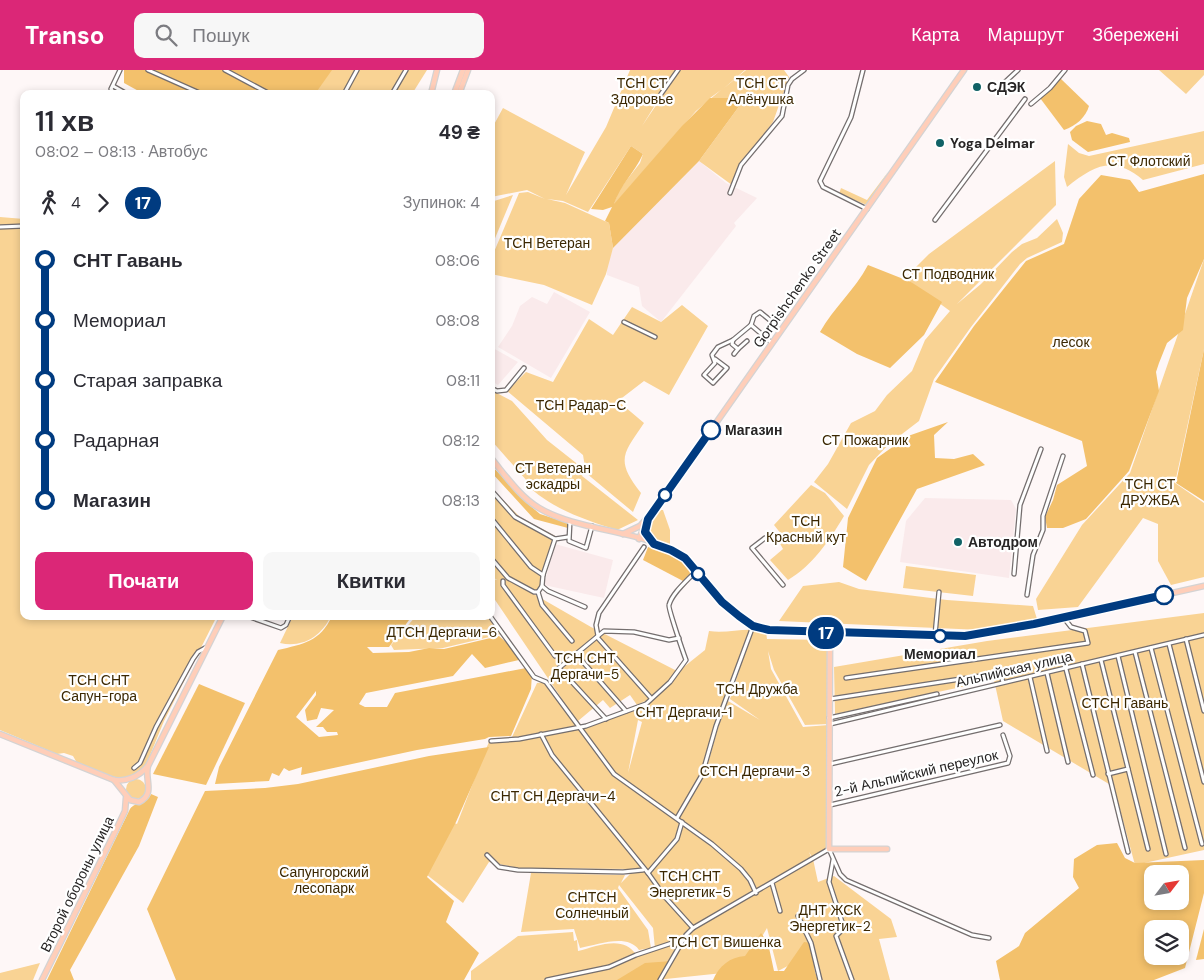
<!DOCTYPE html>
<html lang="uk">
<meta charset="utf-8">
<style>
body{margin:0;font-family:"DM Sans",sans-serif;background:#f7f7f7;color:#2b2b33;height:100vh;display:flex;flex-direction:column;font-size:19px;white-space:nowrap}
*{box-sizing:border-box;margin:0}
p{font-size:16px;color:#7c7c81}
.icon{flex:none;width:28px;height:28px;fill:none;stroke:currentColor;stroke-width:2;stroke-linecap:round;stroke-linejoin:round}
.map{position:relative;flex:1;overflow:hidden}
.side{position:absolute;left:20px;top:20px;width:475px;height:530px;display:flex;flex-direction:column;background:#fff;border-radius:10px;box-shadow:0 2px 8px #0003}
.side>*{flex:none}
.badge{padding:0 10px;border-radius:16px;font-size:18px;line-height:32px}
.needle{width:32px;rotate:59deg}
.buttons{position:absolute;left:1144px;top:795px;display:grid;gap:10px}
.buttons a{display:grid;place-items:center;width:45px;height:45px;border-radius:10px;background:#fff;box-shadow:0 2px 8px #0003;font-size:25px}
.map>.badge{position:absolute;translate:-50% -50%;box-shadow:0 0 0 2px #fff}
.legs{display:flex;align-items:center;gap:8px;height:55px;padding:0 15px;font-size:16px}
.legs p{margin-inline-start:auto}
.head{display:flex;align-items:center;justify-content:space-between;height:85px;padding:0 15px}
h1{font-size:28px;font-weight:600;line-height:38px}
.action{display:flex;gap:10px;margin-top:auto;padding:10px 15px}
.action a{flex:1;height:58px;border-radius:10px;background:#db2777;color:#fff;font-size:20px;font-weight:600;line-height:58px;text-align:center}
.action a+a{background:#f7f7f7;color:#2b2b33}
ul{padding:0 15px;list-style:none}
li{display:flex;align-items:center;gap:18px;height:60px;font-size:19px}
li i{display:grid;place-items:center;width:8px;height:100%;margin:0 6px;background:currentColor}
li i::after{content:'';width:12px;height:12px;margin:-6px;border:4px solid;border-radius:50%;background:#fff}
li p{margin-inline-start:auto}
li:first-child i{background:linear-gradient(#0000 50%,currentColor 0)}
li:last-child i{background:linear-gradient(currentColor 50%,#0000 0)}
header{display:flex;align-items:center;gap:30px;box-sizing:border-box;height:70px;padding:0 25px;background:#db2777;color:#fff}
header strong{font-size:24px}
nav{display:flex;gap:28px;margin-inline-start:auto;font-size:18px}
.search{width:350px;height:45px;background:#f7f7f7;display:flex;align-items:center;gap:12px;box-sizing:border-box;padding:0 18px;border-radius:10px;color:#7c7c81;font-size:19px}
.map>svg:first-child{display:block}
</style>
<header>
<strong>Transo</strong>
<div class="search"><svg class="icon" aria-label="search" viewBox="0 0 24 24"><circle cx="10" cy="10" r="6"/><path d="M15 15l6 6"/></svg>Пошук</div>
<nav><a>Карта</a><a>Маршрут</a><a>Збережені</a></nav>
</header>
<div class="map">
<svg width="1204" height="910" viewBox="0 0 1204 910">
<rect width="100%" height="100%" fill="#fef7f7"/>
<g fill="#faeaeb">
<polygon points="699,91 726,113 757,128 734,153 736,156 661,252 642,236 639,217 607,205 607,197 613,178"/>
<polygon points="554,222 590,242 551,308 498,277 512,256 520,236 532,227 547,234"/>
<polygon points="491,277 518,292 498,315 491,311"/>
<polygon points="925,428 1011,430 1016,439 1009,508 900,492 906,451"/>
<polygon points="555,474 613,490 604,528 544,515"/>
</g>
<g fill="#f9d394" fill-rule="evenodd">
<polygon points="329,0 427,0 412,24 314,24"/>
<polygon points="630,0 677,0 642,56 680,0 745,0 723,19 746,0 784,0 789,7 773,52 741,95 732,115 699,91 743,31 741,28 710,28 721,20 696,41 613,136 619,120 640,93 643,84 631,76 588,142 563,131 547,129 565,133 609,153 613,178 606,204 592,235 544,215 491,204 491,189 519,123 528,122 545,129 527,120 491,127 491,60 503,38 585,82 566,125 606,57"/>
<polygon points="1159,0 1204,0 1204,5 1186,24"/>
<path d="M1204 61V94L1143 110C1113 85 1095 95 1067 117L1064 107 1068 74 1079 83 1089 86Z"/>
<polygon points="1055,91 1056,135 957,234 981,214 1012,182 1022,174 1037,168 1057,149 1063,163 1062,172 1027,188 1020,194 971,257 934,309 919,351 889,374 869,395 847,439 814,412 828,394 851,353 875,341 887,325 912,301 925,270 950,241 905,208 929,184"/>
<polygon points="888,102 867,135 839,124 843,112 841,118 867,130"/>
<polygon points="513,125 491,178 491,132"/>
<polygon points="0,147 24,149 24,546 217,546 164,651 144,700 119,710 77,693 73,686 64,683 57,684 0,660"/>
<polygon points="1204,189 1204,279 1175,413 1204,433 1204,507 1171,515 1158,491 1158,454 1143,448 1078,537 1038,540 1036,529 1082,455 1130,403"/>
<path d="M682 235 708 256 669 325 644 311 618 331 644 353C623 384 615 390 641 423L633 442 586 403 583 385 507 321 526 302 553 312 589 249 613 265 632 237 661 252Z"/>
<path d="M491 320 512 331 547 370 585 400 582 406 638 450 617 460C583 449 551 439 525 413L527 411 491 370Z"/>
<path d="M811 415 825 423 844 446C829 471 813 495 788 510L770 490 783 479 777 468 782 465 774 455Z"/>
<path d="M491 418 520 447 557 467 545 506 543 505 541 516 537 522 518 515 591 557 677 601 675 604 705 580 709 561C729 564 747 556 766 562L767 569 829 570V654L805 655 774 600 768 581 771 599 803 657 829 655V776L812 787 809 782 811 787 794 799 691 859 683 868 655 879 653 858 619 815 618 818 648 860 651 878 639 880C627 863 598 875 580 878L574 859 521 862 531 803 625 805 621 813 630 804 631 799 518 798 489 792 463 833 422 801 447 750 457 754 490 669 512 667 537 613 547 612 562 629 491 524V508L497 510 491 506V449L511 469 491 447ZM738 596 739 601 730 629 760 650 728 631C718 652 715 671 708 693 701 713 688 733 676 750L702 703 715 656ZM630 625 637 635 645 631 641 636 584 658 578 651 603 630 610 638ZM638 650 642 652 628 703Z"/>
<polygon points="663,440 670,460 670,476 652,469 648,462 650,451 660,440"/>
<polygon points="906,496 976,505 973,526 903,518"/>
<polygon points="839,512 859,519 947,530 1033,536 1037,549 981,560 779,551 803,516"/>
<polygon points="1204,543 1204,780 1135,795 1114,717 1003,651 994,610 835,644 834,597 987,571"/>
<path d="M293 546H331C321 567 302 578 280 573Z"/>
<polygon points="416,546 488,546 502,564 443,578 394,580 391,575"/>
<circle cx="136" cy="719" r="10"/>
<path d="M813 789 818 812 834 806 891 849 897 867 879 869 890 910H821L815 882 778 901 767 858 749 889 723 903 656 910H471V901L518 866 573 862 574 871 577 870 578 881C598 876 624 864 637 886L685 869 695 858Z"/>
<polygon points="40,893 33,910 0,910 0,903"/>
</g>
<g fill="#f3c16c" fill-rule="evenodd">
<polygon points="124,0 332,0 315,24 144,24 124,13"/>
<path d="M1060 8 1089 36C1086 47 1076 56 1064 60L1040 28Z"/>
<path d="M710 28H741L743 31 699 91 613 178 609 153 605 151 612 137 603 140 591 139 631 76 643 84C635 102 620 115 614 134L682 56Z"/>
<polygon points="1087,51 1101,54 1106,65 1112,63 1129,68 1130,72 1088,82 1072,70 1070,62 1076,56"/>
<polygon points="1204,104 1204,189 1187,228 1183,260 1167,273 1159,293 1156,302 1159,321 1129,401 1086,449 1063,458 1047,458 1045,447 1053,430 1057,415 1087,396 1082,371 935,312 974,256 1026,191 1064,174 1079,129 1101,105 1130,110 1139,122"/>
<path d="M868 195 911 212 942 232 924 265 890 298 857 284 820 262C834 237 855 220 868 195Z"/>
<polygon points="1204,279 1204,431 1176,413"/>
<polygon points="948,352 934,365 935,388 954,389 973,384 985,395 917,419 866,511 843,497 848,448 877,388 908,366"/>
<polygon points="491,395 528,434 540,444 568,453 568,458 534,449 491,402"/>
<polygon points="648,477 675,486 689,498 690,504 683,511 643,490"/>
<path d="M332 546 389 548 412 546 389 577H367L373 583 409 582 429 578 444 579 499 566 517 582 519 590 485 598 472 584 453 606 366 623 359 634 365 637H387L395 623 526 598 532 604 531 619 511 666 489 667 485 669 417 680 301 705 302 697 289 701 284 698 279 706 272 703 269 711 215 714 219 697 278 580C303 574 320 572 332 546ZM316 621V625L305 640 307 651 317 649 321 638 334 640 316 657H323L327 662H337L338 665 319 667 296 647Z"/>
<polygon points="199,614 245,633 206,715 153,704"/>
<polygon points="489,677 456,752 427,807 454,831 446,852 479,883 464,910 176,910 147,839 205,721 265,718 298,714 429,686"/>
<path d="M151 724 158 727 139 776 70 900 74 910H47L130 739C136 731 147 734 151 724Z"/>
<path d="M1117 773 1125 788 1135 793 1204 790V823L1185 898 1154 910H1000L996 891 1019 876 1025 863 1079 818 1073 807 1074 789 1097 775ZM1152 804H1180V831H1152ZM1152 859H1180V886H1152Z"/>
<polygon points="1204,859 1204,889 1196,890"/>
<path d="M761 863 768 873 774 901H784L804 872 811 873 815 902 818 910H713C719 896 730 887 745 886Z"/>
<polygon points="672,891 658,910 617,910 645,893"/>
</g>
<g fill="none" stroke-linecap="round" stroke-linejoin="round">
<g stroke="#746e6e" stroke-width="5.5">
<g id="minor">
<polyline points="148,0 202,24"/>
<polyline points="225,0 270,24"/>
<polyline points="863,0 851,47 820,111 823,117 867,139"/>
<polyline points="1004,13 1018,0"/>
<polyline points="113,16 127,24"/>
<polyline points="115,24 111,19 120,0"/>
<polyline points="344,24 357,0"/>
<polyline points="392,24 406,0"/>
<polyline points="661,24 678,0"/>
<polyline points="1031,34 1050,18 1065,0"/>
<polyline points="730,123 741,95 782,46 788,15 792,9 804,0"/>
<polyline points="935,150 1025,29"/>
<polyline points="0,157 24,156"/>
<polyline points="624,252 655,267"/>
<polyline points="772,273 751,255 754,246 760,242 776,255"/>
<polyline points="738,279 747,271"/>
<polyline points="734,284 738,279 732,274 733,270 751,255"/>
<polyline points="715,289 727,298 713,313 704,305 715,293 712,285 718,277 733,270"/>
<polyline points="491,318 497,321 506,320 524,298"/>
<polyline points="491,420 515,447 555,469"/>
<polyline points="491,448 531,497 543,505"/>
<polyline points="570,451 569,471 586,478 592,456"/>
<polyline points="568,467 555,469 543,505 542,516 548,521 585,537"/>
<polyline points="765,468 752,478 783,515"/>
<polyline points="491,488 508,508 534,522 538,522 542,516"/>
<polyline points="1014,504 1020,435 1041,379"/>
<polyline points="503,511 503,515 555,586"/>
<polyline points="538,522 542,535 572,571"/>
<polyline points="1027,525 1033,485 1043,460 1043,446 1063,386"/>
<polyline points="247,546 281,558 286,555 290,546"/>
<polyline points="490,546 534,607 546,612 614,704 712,774 741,799 750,810 756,823"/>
<polyline points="935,565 939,522"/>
<polyline points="598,566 596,555 599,543 644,477"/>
<polyline points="597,567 651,628"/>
<polyline points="1186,569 1204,641"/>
<polyline points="1169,574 1204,712"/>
<polyline points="1151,578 1202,774"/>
<polyline points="1135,582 1185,778"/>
<polyline points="576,584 626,641"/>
<polyline points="1118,586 1166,784"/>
<polyline points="1101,590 1148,779"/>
<polyline points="1082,594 1128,782"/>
<polyline points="1066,599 1093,705"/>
<polyline points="1047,603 1068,692"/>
<polyline points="1030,607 1047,681"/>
<polyline points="846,608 1088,573 1085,561 1071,557 1064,548"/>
<polyline points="830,629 1000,603 1003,612"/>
<polyline points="829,648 937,624"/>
<polyline points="606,649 559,598 604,561 634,562 669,570 679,568"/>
<polyline points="830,654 1204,565"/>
<polyline points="541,664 552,685 648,803 677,769 682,752"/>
<path d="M491 671 519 669 586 656 646 634 670 612 686 590C683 582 668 538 669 535 672 523 688 510 696 501"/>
<polyline points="830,694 1000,655"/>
<polyline points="134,698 140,693 156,657 193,589 198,582 207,577"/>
<polyline points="1108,704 1128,699"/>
<polyline points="830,735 1008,693 1010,686 1003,665"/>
<polyline points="677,748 702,705 716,656 753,556"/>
<polyline points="487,785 499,797 518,800 623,802 643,800"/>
<polyline points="833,790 829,812 844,858 836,866 852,910"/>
<polyline points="648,803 665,827 693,858"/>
<polyline points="772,813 780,841"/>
<polyline points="798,846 811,873 820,910"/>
<polyline points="547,910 609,897 636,885 684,869"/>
<polyline points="660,910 686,865 693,858 829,779 840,804 846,810 972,865 989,868"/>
</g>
</g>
<g stroke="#d4d3d3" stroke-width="7">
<g id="major">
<polyline points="431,24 437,0"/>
<polyline points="454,24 463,0"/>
<polyline points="459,24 468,0"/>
<path d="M491 388C505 405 520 427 539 438 581 463 646 459 685 488 708 516 731 551 769 560L965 566 1034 554 1204 516"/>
<polyline points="623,464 640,456 657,437 964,0"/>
<polyline points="639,469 647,450"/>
<polyline points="830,563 829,779 887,779"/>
<path d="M0 664 114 710C127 712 139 706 147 697"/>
<path d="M114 710 130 730 139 732C156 724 144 709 148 696L223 546"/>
<polyline points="42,910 116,760 125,741 126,728"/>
</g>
</g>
<use href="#minor" stroke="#fff" stroke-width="3"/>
<use href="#major" stroke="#ffceb9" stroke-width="4.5"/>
</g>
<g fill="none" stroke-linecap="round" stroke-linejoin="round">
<g stroke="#fff" stroke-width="11">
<polyline id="line-1" points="711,360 648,449 645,462 654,474 671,480 685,488 722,532 739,546 753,556 769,560 965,566 1034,554 1164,525"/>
</g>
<use href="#line-1" stroke="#003b80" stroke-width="8"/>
</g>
<g fill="#116266" stroke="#fff" stroke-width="2">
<circle cx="977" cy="17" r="5"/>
<circle cx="940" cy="73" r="5"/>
<circle cx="958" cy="472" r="5"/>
</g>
<g fill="#fff" stroke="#003b80" stroke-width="2.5">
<circle cx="711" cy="360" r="9"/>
<circle cx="665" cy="425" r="6"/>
<circle cx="698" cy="504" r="6"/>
<circle cx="1164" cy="525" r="9"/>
<circle cx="940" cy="566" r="6"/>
</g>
<g text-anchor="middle" stroke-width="4.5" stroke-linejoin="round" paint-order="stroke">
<g font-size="14" fill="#3c2802" stroke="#fff">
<text x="642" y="18">ТСН СТ<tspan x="642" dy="16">Здоровье</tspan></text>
<text x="761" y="18">ТСН СТ<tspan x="761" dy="16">Алёнушка</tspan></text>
<text x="1149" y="96">СТ Флотский</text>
<text x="547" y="178">ТСН Ветеран</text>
<text x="948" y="209">СТ Подводник</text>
<text x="1071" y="277">лесок</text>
<text x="581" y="340">ТСН Радар-С</text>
<text x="865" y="375">СТ Пожарник</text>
<text x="553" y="403">СТ Ветеран<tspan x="553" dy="16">эскадры</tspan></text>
<text x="1150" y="419">ТСН СТ<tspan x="1150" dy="16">ДРУЖБА</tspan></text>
<text x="806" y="456">ТСН<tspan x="806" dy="16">Красный кут</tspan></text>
<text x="442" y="567">ДТСН Дергачи-6</text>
<text x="585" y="593">ТСН СНТ<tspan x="585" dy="16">Дергачи-5</tspan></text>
<text x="99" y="615">ТСН СНТ<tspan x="99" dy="16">Сапун-гора</tspan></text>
<text x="757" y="624">ТСН Дружба</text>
<text x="1125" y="638">СТСН Гавань</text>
<text x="684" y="647">СНТ Дергачи-1</text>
<text x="755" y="706">СТСН Дергачи-3</text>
<text x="553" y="731">СНТ СН Дергачи-4</text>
<text x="324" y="807">Сапунгорский<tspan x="324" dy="16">лесопарк</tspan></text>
<text x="690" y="811">ТСН СНТ<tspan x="690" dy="16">Энергетик-5</tspan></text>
<text x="592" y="832">СНТСН<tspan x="592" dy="16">Солнечный</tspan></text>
<text x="830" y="845">ДНТ ЖСК<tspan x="830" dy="16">Энергетик-2</tspan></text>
<text x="725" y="877">ТСН СТ Вишенка</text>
</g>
<g font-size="14" font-weight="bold" fill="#272525" stroke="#fff" text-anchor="start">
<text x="987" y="22">СДЭК</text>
<text x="950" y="78">Yoga Delmar</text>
<text x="968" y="477">Автодром</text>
</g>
<g font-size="14" fill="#272525" stroke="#fff">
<text transform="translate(797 218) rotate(-55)" y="5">Gorpishchenko Street</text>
<text transform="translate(1014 599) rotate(-13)" y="5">Альпийская улица</text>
<text transform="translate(916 703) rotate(-13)" y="5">2-й Альпийский переулок</text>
<text transform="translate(77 814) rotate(-64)" y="5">Второй обороны улица</text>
</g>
<g font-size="14" font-weight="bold" fill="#272525" stroke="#fff" text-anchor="start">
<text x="725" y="365">Магазин</text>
<text x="940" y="589" text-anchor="middle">Мемориал</text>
</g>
</g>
</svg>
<div class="buttons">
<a><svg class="needle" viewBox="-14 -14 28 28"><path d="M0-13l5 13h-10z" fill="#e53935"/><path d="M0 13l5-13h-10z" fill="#7c7c81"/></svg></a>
<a><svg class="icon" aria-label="layers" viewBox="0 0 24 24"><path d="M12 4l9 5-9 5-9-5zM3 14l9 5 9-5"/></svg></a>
</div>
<b class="badge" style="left:826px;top:563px;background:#003b80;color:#fff">17</b>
<section class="side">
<div class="head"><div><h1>11 хв</h1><p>08:02 – 08:13 · Автобус</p></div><b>49 ₴</b></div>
<div class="legs"><svg class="icon" aria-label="walk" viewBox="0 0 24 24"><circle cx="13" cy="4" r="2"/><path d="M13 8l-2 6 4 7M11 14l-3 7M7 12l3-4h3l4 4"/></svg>4<svg class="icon" aria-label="forward" viewBox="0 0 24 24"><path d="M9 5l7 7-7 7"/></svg><b class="badge" style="background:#003b80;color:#fff">17</b><p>Зупинок: 4</p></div>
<ul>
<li><i style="color:#003b80"></i><b>СНТ Гавань</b><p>08:06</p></li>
<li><i style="color:#003b80"></i><span>Мемориал</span><p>08:08</p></li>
<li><i style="color:#003b80"></i><span>Старая заправка</span><p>08:11</p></li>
<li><i style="color:#003b80"></i><span>Радарная</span><p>08:12</p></li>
<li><i style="color:#003b80"></i><b>Магазин</b><p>08:13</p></li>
</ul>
<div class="action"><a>Почати</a><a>Квитки</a></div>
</section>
</div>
